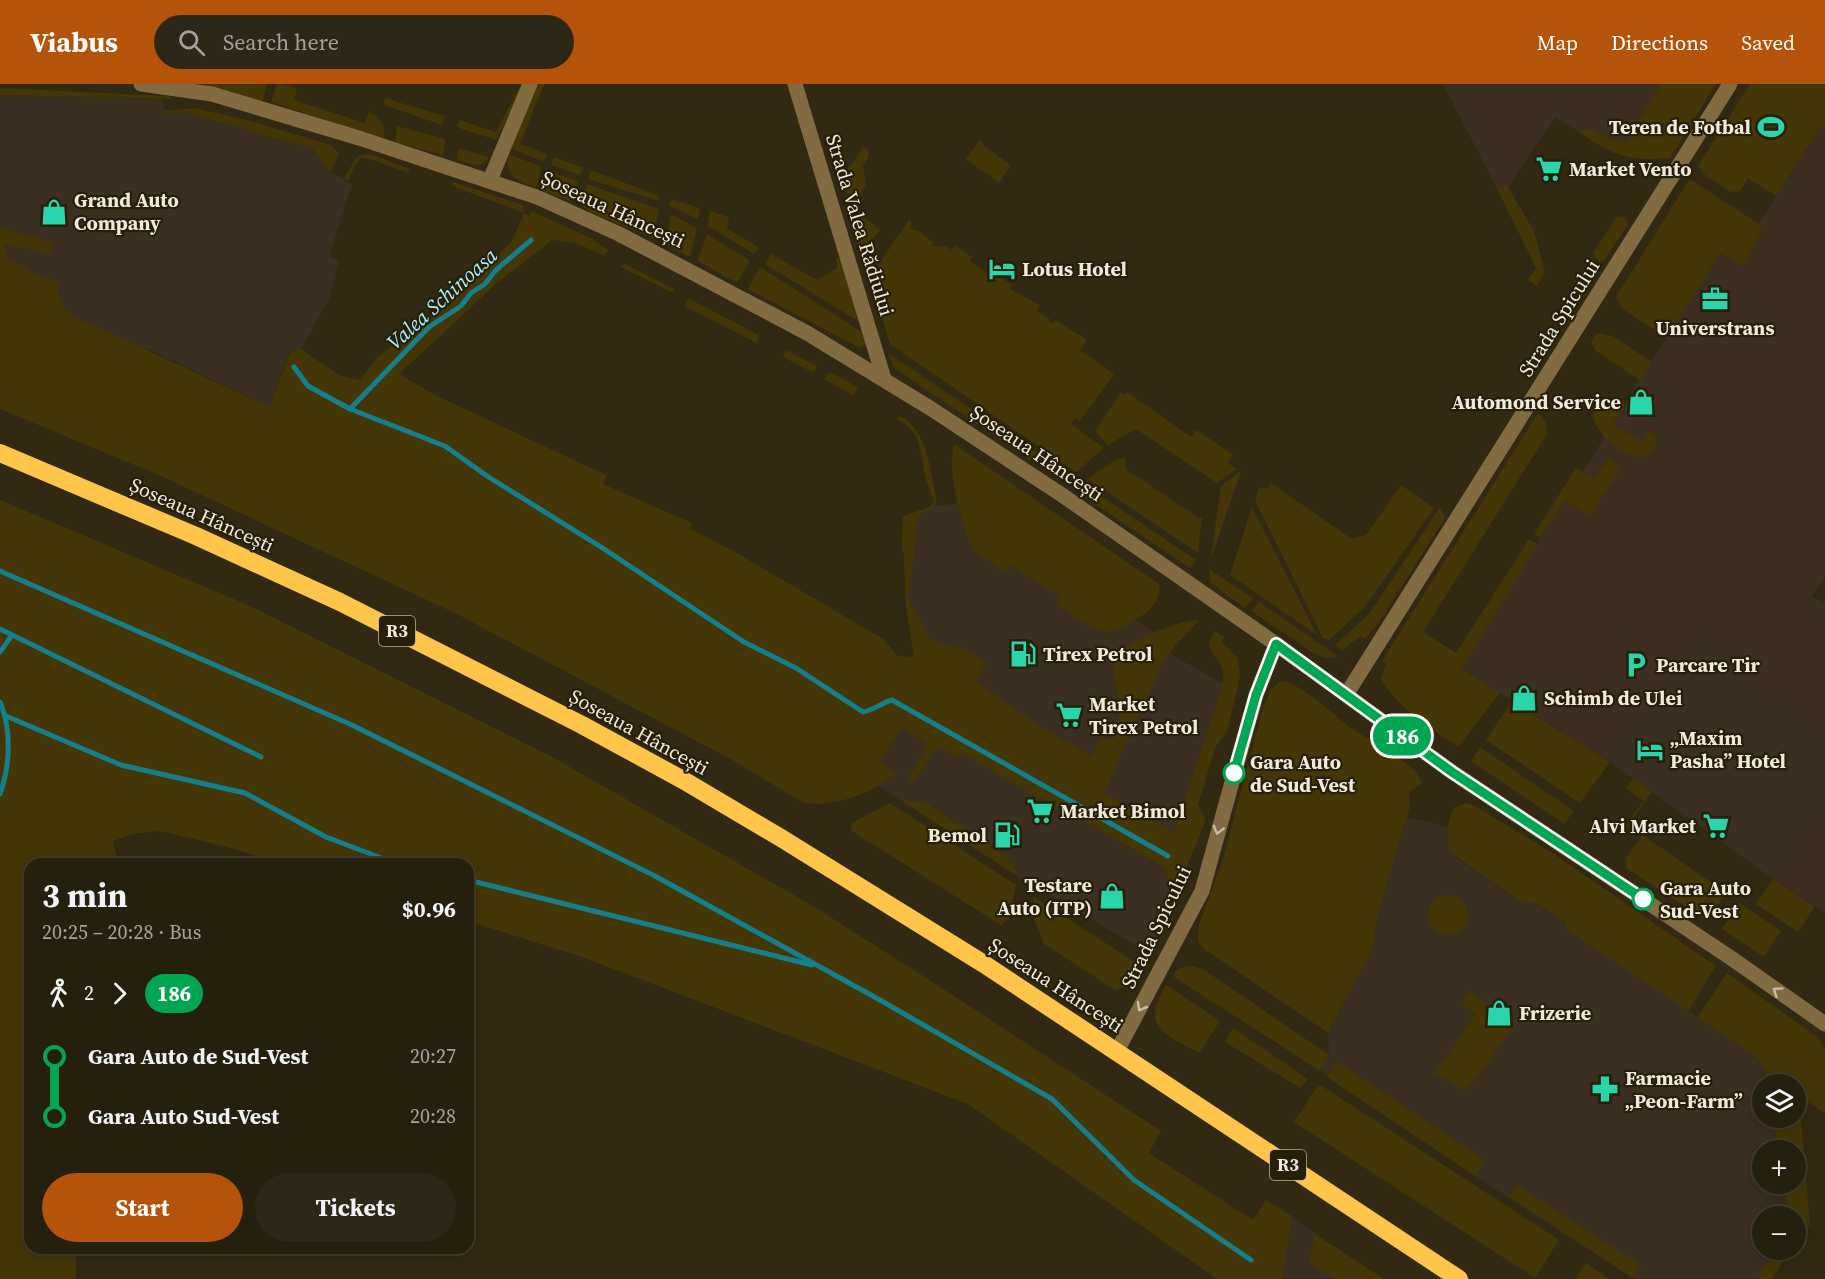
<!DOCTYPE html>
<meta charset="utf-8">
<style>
body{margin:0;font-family:"Source Serif 4",serif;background:#2d2717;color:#f1f3f6;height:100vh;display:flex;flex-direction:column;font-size:22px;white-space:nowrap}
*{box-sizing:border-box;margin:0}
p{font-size:20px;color:#a3a29e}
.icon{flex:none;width:33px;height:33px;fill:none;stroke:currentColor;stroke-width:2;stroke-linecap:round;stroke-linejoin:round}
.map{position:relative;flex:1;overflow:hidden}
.details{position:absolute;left:24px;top:774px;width:450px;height:396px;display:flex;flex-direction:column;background:#251f0e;border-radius:18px;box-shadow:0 3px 15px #0003,0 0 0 2px #423d2e}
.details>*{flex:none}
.badge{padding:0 12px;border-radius:20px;font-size:21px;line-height:39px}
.buttons{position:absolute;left:1752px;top:990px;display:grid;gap:12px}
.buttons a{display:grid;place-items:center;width:54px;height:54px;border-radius:50%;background:#251f0e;box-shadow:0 3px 15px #0003,0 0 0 2px #423d2e;font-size:30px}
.map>.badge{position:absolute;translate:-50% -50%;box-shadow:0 0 0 3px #fff}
.legs{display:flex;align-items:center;gap:9px;height:66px;padding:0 18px;font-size:20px}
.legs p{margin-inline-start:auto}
.overview{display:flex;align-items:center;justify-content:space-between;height:102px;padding:0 18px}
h1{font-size:33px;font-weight:700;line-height:45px}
.cta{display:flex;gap:12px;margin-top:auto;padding:12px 18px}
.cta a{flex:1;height:69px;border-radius:36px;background:#b45309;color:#fff;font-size:24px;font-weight:700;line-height:69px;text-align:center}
.cta a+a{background:#2d2717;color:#f1f3f6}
ul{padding:0 18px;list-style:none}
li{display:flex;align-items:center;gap:21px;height:60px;font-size:22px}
li i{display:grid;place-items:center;width:9px;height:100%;margin:0 8px;background:currentColor}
li i::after{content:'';width:15px;height:15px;margin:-8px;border:4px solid;border-radius:50%;background:#251f0e}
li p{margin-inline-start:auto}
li:first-child i{background:linear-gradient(#0000 50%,currentColor 0)}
li:last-child i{background:linear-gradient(currentColor 50%,#0000 0)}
header{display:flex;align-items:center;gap:36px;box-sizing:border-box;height:84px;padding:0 30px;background:#b45309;color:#fff}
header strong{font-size:28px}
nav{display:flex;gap:33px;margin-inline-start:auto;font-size:21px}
.search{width:420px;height:54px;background:#2d2717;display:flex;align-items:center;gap:15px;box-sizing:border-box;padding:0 21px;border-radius:33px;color:#a3a29e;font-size:22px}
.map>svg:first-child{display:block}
</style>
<header>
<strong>Viabus</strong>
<div class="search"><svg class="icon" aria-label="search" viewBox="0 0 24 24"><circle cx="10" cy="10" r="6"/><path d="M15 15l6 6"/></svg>Search here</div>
<nav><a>Map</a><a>Directions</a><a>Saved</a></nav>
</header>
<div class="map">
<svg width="1825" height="1195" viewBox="0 0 1825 1195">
<rect width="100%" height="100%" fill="#312912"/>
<g fill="#3a2f20">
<polygon points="0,11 162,15 165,30 187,29 313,65 331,89 352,100 329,173 339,176 329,215 301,265 289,268 270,323 148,265 0,262"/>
<polygon points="959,419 1175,562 1171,570 1223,600 1175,750 1104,710 1107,700 914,573 906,522 904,471 901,465 904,458 903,432 930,423"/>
<polygon points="1699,556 1752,601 1825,649 1825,718 1773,795 1610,678 1650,621"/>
<polygon points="891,622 1167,786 1170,824 1149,869 1017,792 1016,785 1006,773 929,720 921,718 902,717 878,702 891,694 850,667"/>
<polygon points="1407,733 1449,743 1447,757 1452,770 1459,776 1520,817 1533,818 1564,837 1567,846 1755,971 1764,984 1768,1000 1762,1000 1762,1034 1773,1034 1778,1066 1762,1066 1762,1100 1784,1100 1789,1132 1762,1132 1762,1166 1775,1166 1758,1195 1634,1195 1475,1092 1320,987 1329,971 1328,949 1372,867 1378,831"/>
<polygon points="1292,1132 1315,1150 1308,1178 1334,1195 1283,1195"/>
</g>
<g fill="#3c2e21">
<polygon points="1443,0 1661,0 1626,58 1611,56 1592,44 1577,47 1555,33 1508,103 1506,100 1497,105"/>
<polygon points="1825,44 1825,493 1812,512 1825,521 1825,649 1752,601 1700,556 1650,621 1610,678 1462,585 1541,454 1720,169 1743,182 1763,145 1759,140 1771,120 1819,45"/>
<polygon points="1825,718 1825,829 1773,795"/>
</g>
<g fill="#443606">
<polygon points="203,0 267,0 263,17"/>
<path d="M279 0 297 4 294 16 365 39 369 27C381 34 386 41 384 55L271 18 276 2Z"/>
<polygon points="521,0 525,0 496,56 456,43 459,36 496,48"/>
<polygon points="538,0 544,0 520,60 547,70 544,78 510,64"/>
<path d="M1661 0H1716L1670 74C1627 78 1612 70 1577 47L1592 44 1611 56 1625 58 1622 64Z"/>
<polygon points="1750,0 1825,0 1825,44 1819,45 1776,112 1748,94 1740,107 1731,108 1706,92 1698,82"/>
<polygon points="0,4 168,12 175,15 0,11"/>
<polygon points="385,14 445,32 442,41 384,21"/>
<polygon points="195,24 247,36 331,61 339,69 331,89 313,65 187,29 165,30 164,27"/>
<polygon points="397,42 446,55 443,71 395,58"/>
<polygon points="980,55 984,62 1011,81 999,99 966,75"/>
<polygon points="863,63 868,66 869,72 863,82 866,101 857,116 837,101"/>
<path d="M459 64 489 73C481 87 469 79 456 75Z"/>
<polygon points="363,70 373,71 410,85 408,89 373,76 360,74 355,81 348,97 344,95 356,74"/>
<path d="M509 70 542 83 536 104C520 97 502 92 509 70Z"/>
<polygon points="554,73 584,84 580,91 551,81"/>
<polygon points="591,86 660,112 659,117 588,95"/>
<polygon points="552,88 578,97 571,117 545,108"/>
<polygon points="1689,96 1693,97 1759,140 1763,145 1743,182 1720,169 1667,254 1621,224 1616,213"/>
<path d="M453 98 523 121 524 129 529 132 531 127 593 155 608 166 605 172 576 159 552 156 496 200 399 290 437 312 606 391 603 400 692 439 691 445 737 469 883 555 898 572 914 573 906 522 904 471C900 462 903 442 903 432L930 423 934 418C930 407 925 394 923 382 919 358 919 347 896 335L900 332C928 345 931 391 937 418L934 423 917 433 915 462 908 513 930 554 955 565 958 561 987 578 976 597 1035 639 1091 672 1102 653 1112 656C1120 636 1120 623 1116 601 1115 594 1112 585 1113 578 1116 560 1182 535 1199 536L1175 562 1162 581 1104 709 1174 749 1223 600C1225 575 1212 576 1209 558L1215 547 1224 553 1222 558 1237 573 1240 589 1238 602 1227 648 1216 662 1198 720 1206 736 1170 824 1166 785 1060 723 1058 725 961 669 957 674 937 663 917 694 913 697 907 696 928 661 902 644 879 677 898 690 865 709 844 716 820 720 804 719 732 676 457 530 163 393 0 325V144L55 159 49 170 4 160 8 177 25 182 31 189 61 198 57 208 64 223 71 231 270 323 290 268 301 265 339 291 359 296 378 273 477 193 512 157 524 129 452 102Z"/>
<polygon points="587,100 659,125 653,154 590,128 580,120"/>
<polygon points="1506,100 1534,147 1545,188 1537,202 1528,196 1536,184 1497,105"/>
<polygon points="671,115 700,124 698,135 669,122"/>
<polygon points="850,122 880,146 867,162 859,162 848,125"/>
<polygon points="710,127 729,133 727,145 759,163 754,170 708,142"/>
<polygon points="671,130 697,144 690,173 665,160"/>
<polygon points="1620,132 1625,133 1628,140 1605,176 1599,178 1593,169 1616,134"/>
<polygon points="909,136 911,138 911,144 916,147 917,146 933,158 932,161 934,163 945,161 952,166 956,162 972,173 970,177 986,188 988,185 1012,201 1010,205 1040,221 1037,227 1050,235 1049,238 1051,240 1057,237 1087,256 1080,266 1114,290 1080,337 1075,334 1071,340 1104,364 1076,388 890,260 871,196 878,181"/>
<polygon points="707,150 750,177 737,199 698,177"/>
<polygon points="771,170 817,196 838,183 835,175 840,173 861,239 765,180"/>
<polygon points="625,180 674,205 673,209 619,182"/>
<polygon points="760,183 865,250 865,261 860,264 748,205"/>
<polygon points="688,214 759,251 757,259 684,222"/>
<polygon points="1600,249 1613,252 1652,278 1641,297 1595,266 1591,258 1596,250"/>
<polygon points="786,266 817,282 814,289 783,273"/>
<polygon points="888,269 1070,391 1056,393 894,284"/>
<polygon points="831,289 858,303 854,312 824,295 827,290"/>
<polygon points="1121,308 1125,311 1127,308 1191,353 1197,346 1233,371 1228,379 1237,385 1217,399 1136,345 1108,361 1095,347"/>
<path d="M1610 315 1626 320 1613 340 1642 358 1649 347C1662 355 1656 365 1646 372 1641 373 1637 374 1632 372 1612 365 1570 326 1610 315Z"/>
<path d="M1538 329C1546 335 1547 340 1547 350L1423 548 1456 569 1529 455 1538 461 1462 585 1500 609 1458 663C1430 643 1399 626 1381 595L1386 580 1382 577Z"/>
<path d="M954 360 1159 500C1162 522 1143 532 1127 540 1118 545 1110 550 1100 547 1085 541 1070 529 1056 521L1060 513 1012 481 1006 489 975 468 971 464C962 433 946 392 954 360Z"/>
<polygon points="1610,372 1619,387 1590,432 1565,416 1541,454 1534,450 1576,384 1594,395"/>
<polygon points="1125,373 1126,385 1199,434 1202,434 1198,469 1088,395 1115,376"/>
<polygon points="1241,387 1210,478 1221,402"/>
<polygon points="1271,399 1352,455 1366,451 1401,401 1434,424 1365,523 1329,556 1323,554 1255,417 1259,403 1267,405"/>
<polygon points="1083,400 1196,476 1190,484 1083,412"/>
<polygon points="0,416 248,521 554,674 808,819 928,895 1161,1047 1149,1069 1253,1136 1266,1116 1292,1132 1283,1195 1217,1195 968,1020 582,873 468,837 468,780 284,780 224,762 159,747 132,750 113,757 118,778 115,780 30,780 30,1164 76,1164 76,1195 0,1195"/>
<polygon points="1252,423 1317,551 1230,491"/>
<polygon points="1440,423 1445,434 1378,540 1364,555 1361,552 1342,566 1335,561 1369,530"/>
<polygon points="1209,485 1253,514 1245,524 1210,498"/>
<polygon points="1259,518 1339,573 1326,574 1316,571 1251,527"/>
<path d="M1281 597C1300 598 1334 631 1350 643 1371 658 1396 669 1415 687 1418 690 1420 695 1422 699L1409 709 1410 722 1378 831 1372 867 1328 949 1204 865 1198 857 1199 841 1223 775 1263 624 1271 605Z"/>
<polygon points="1512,617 1610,678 1580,719 1486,656"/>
<polygon points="1480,663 1574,727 1564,740 1471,677"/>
<polygon points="1633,694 1652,707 1622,751 1620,750 1643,717 1626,704"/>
<polygon points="902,717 921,718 929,720 1006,773 1016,785 1017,792"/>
<polygon points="890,719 1016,801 1009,835 1001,841 850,746 852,739"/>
<path d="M1466 719 1473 721 1554 770 1716 882 1688 927 1567 846 1564 837 1534 818 1520 817 1452 770C1445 761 1447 736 1453 726 1457 722 1461 721 1466 719Z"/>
<polygon points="1643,751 1726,809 1707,837 1626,784 1626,774"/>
<polygon points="1773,795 1815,823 1798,848 1756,820"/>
<circle cx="1448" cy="831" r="20"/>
<path d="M1034 813 1141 882C1133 893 1128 904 1115 906L1043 859 1032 828Z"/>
<polygon points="1739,819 1781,847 1764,873 1722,845"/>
<path d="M1192 882 1203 885 1329 971 1320 987 1174 893C1175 884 1183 882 1192 882Z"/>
<polygon points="1727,889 1819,954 1825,966 1825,1029 1799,1012 1810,1141 1799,1150 1796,1156 1796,1132 1789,1132 1784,1100 1796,1100 1796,1066 1778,1066 1773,1034 1796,1034 1796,1000 1768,1000 1764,984 1755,971 1697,934"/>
<path d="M1166 901 1220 937 1199 969C1184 960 1151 948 1155 927 1156 918 1162 909 1166 901Z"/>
<polygon points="1469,907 1495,925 1491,931 1501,938 1507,930 1517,937 1485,983 1464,1007 1435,989 1476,930 1462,920"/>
<polygon points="1233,944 1308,995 1300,1004 1225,958"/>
<polygon points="1337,977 1485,1076 1475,1092 1327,993"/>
<polygon points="1322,1002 1559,1156 1535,1194 1294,1038 1317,1003"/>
<polygon points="1518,1101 1641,1181 1633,1194 1509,1113"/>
<polygon points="1315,1150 1384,1195 1334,1195 1308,1178"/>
<polygon points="1775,1166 1790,1166 1772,1195 1758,1195"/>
<polygon points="1586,1179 1610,1195 1575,1195"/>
</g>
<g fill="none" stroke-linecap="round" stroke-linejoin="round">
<g stroke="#15808c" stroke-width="5">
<path d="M294 283 308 302 350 325 445 362 487 392 601 463 744 558 796 584 863 628C874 626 881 619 892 616L1168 772"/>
<polyline points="350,325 429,243 461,222 471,209 485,200 496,186 531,156"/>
<polyline points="0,487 352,641 655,792 880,916 1052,1015 1134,1096 1251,1176"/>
<polyline points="0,545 261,673"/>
<polyline points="0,568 12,551"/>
<path d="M0 618C12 646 10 682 0 710"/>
<polyline points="6,632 121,681 245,709 326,753 384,775 403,780"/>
<polyline points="468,796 812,881"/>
</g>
<g stroke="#826b40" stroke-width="15">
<polyline points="141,0 212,10 359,54 537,113 619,150 807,249 930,324 1062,411 1276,560 1452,688 1731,874 1825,940"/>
<polyline points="795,0 884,295"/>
<polyline points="490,96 530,0"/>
<polyline points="1346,611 1730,0"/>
<polyline points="1117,967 1202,807 1256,611 1276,560"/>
</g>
<polyline stroke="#ffc54b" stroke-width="18" points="0,369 196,452 340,518 582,641 683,696 781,754 984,880 1459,1195"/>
</g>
<defs><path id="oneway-chevron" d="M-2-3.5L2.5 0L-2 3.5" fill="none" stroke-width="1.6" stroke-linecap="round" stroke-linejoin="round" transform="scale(1.5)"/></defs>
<g stroke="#c9bea5">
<use href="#oneway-chevron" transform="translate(1218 746) rotate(105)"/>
<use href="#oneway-chevron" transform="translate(1777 907) rotate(-145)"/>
<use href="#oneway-chevron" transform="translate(1141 923) rotate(119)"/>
</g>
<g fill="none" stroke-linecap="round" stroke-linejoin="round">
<g stroke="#fff" stroke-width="14">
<polyline id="line-1" points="1234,689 1256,611 1276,560 1452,688 1643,815"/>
</g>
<use href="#line-1" stroke="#00a651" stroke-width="9"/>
</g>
<defs>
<g id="stadium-bare" transform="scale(2.07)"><path d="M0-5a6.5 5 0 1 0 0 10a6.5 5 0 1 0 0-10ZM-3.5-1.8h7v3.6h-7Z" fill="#2bd5ac" stroke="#271f09" stroke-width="2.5" paint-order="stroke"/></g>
<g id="supermarket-bare" transform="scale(2.07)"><path d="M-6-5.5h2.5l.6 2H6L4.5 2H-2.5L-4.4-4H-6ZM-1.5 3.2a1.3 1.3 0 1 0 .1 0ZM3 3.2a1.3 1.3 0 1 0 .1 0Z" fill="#2bd5ac" stroke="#271f09" stroke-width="2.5" paint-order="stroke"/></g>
<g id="shop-bare" transform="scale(2.07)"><path d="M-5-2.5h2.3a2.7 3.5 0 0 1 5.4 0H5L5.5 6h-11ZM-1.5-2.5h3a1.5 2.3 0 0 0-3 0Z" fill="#2bd5ac" stroke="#271f09" stroke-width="2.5" paint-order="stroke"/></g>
<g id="hotel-bare" transform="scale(2.07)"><path d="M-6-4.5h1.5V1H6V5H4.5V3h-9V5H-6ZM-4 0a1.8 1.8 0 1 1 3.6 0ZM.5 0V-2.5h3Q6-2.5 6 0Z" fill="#2bd5ac" stroke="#271f09" stroke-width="2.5" paint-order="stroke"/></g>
<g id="office-bare" transform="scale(2.07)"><path d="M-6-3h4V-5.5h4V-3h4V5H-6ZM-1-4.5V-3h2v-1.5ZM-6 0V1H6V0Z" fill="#2bd5ac" stroke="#271f09" stroke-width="2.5" paint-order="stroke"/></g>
<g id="fuel-bare" transform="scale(2.07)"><path d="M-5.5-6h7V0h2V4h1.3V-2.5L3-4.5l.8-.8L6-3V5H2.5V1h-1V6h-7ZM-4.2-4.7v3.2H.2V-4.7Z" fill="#2bd5ac" stroke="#271f09" stroke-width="2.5" paint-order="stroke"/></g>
<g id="parking-bare" transform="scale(2.07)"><path d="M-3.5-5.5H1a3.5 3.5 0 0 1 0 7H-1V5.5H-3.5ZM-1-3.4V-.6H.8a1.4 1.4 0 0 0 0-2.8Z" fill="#2bd5ac" stroke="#271f09" stroke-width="2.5" paint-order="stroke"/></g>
<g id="pharmacy-bare" transform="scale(2.07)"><path d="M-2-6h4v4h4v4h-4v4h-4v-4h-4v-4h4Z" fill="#2bd5ac" stroke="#271f09" stroke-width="2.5" paint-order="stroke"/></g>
</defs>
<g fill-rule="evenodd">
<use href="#stadium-bare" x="1771" y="43"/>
<use href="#supermarket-bare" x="1549" y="85"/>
<use href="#shop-bare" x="54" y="128"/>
<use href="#hotel-bare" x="1002" y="185"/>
<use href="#office-bare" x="1715" y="215"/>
<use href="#shop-bare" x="1641" y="318"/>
<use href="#fuel-bare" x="1023" y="570"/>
<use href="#parking-bare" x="1636" y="581"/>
<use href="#shop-bare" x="1524" y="614"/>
<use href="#supermarket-bare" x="1069" y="631"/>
<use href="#hotel-bare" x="1650" y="666"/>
<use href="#supermarket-bare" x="1040" y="727"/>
<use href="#supermarket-bare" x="1716" y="742"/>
<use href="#fuel-bare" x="1007" y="751"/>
<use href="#shop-bare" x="1112" y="812"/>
<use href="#shop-bare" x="1499" y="929"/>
<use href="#pharmacy-bare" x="1605" y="1005"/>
</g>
<g fill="#fff" stroke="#00a651" stroke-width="3">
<circle cx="1234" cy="689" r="10"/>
<circle cx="1643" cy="815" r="10"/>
</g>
<g text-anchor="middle" stroke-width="4.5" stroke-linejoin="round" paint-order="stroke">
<g fill="#271f09" stroke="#b3ad9d" stroke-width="1.5">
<rect x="379" y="532" width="36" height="30" rx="4.5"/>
<rect x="1270" y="1066" width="36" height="30" rx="4.5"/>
</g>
<g font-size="18" font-weight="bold" fill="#efeadc">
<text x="397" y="553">R3</text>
<text x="1288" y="1087">R3</text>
</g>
<g font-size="20" font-weight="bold" fill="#efeadc" stroke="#271f09" text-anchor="start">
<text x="1751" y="50" text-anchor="end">Teren de Fotbal</text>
<text x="1569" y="92">Market Vento</text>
<text x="74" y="123">Grand Auto<tspan x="74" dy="23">Company</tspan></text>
<text x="1022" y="192">Lotus Hotel</text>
<text x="1715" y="251" text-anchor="middle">Universtrans</text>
<text x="1621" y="325" text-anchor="end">Automond Service</text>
<text x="1043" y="577">Tirex Petrol</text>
<text x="1656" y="588">Parcare Tir</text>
<text x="1544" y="621">Schimb de Ulei</text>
<text x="1089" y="627">Market<tspan x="1089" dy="23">Tirex Petrol</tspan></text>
<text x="1670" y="661">„Maxim<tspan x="1670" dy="23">Pasha” Hotel</tspan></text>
<text x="1060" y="734">Market Bimol</text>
<text x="1696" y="749" text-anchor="end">Alvi Market</text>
<text x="987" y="758" text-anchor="end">Bemol</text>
<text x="1092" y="808" text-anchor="end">Testare<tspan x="1092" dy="23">Auto (ITP)</tspan></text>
<text x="1519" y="936">Frizerie</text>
<text x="1625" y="1001">Farmacie<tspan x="1625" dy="23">„Peon-Farm”</tspan></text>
</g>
<g font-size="20" fill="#efeadc" stroke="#271f09">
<text transform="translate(613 125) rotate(25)" y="7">Șoseaua Hâncești</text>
<text transform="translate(860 141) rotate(73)" y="7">Strada Valea Rădiului</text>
<text transform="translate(1559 234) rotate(-58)" y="7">Strada Spicului</text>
<text transform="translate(1037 369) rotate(34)" y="7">Șoseaua Hâncești</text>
<text transform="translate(202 431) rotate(24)" y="7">Șoseaua Hâncești</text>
<text transform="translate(639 648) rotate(29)" y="7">Șoseaua Hâncești</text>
<text transform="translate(1156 843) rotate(-64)" y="7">Strada Spicului</text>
<text transform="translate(1056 901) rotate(33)" y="7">Șoseaua Hâncești</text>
</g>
<g font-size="20" font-weight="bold" fill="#efeadc" stroke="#271f09" text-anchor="start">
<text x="1250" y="685">Gara Auto<tspan x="1250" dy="23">de Sud-Vest</tspan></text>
<text x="1660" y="811">Gara Auto<tspan x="1660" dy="23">Sud-Vest</tspan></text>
</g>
<g font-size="21" font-style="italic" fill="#a9f1fa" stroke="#271f09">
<text transform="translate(442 215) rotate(-42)" y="7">Valea Schinoasa</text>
</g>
</g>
</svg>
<div class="buttons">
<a><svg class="icon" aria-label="layers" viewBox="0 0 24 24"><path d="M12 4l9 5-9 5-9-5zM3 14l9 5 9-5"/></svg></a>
<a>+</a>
<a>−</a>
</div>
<b class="badge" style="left:1402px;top:652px;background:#00a651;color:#fff">186</b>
<section class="details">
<div class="overview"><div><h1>3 min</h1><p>20:25 – 20:28 · Bus</p></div><b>$0.96</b></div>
<div class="legs"><svg class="icon" aria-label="walk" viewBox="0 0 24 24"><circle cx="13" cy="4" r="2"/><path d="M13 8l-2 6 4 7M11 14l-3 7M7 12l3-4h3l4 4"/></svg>2<svg class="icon" aria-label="forward" viewBox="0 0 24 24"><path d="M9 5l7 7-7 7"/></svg><b class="badge" style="background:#00a651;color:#fff">186</b></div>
<ul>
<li><i style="color:#00a651"></i><b>Gara Auto de Sud-Vest</b><p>20:27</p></li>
<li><i style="color:#00a651"></i><b>Gara Auto Sud-Vest</b><p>20:28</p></li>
</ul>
<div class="cta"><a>Start</a><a>Tickets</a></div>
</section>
</div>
